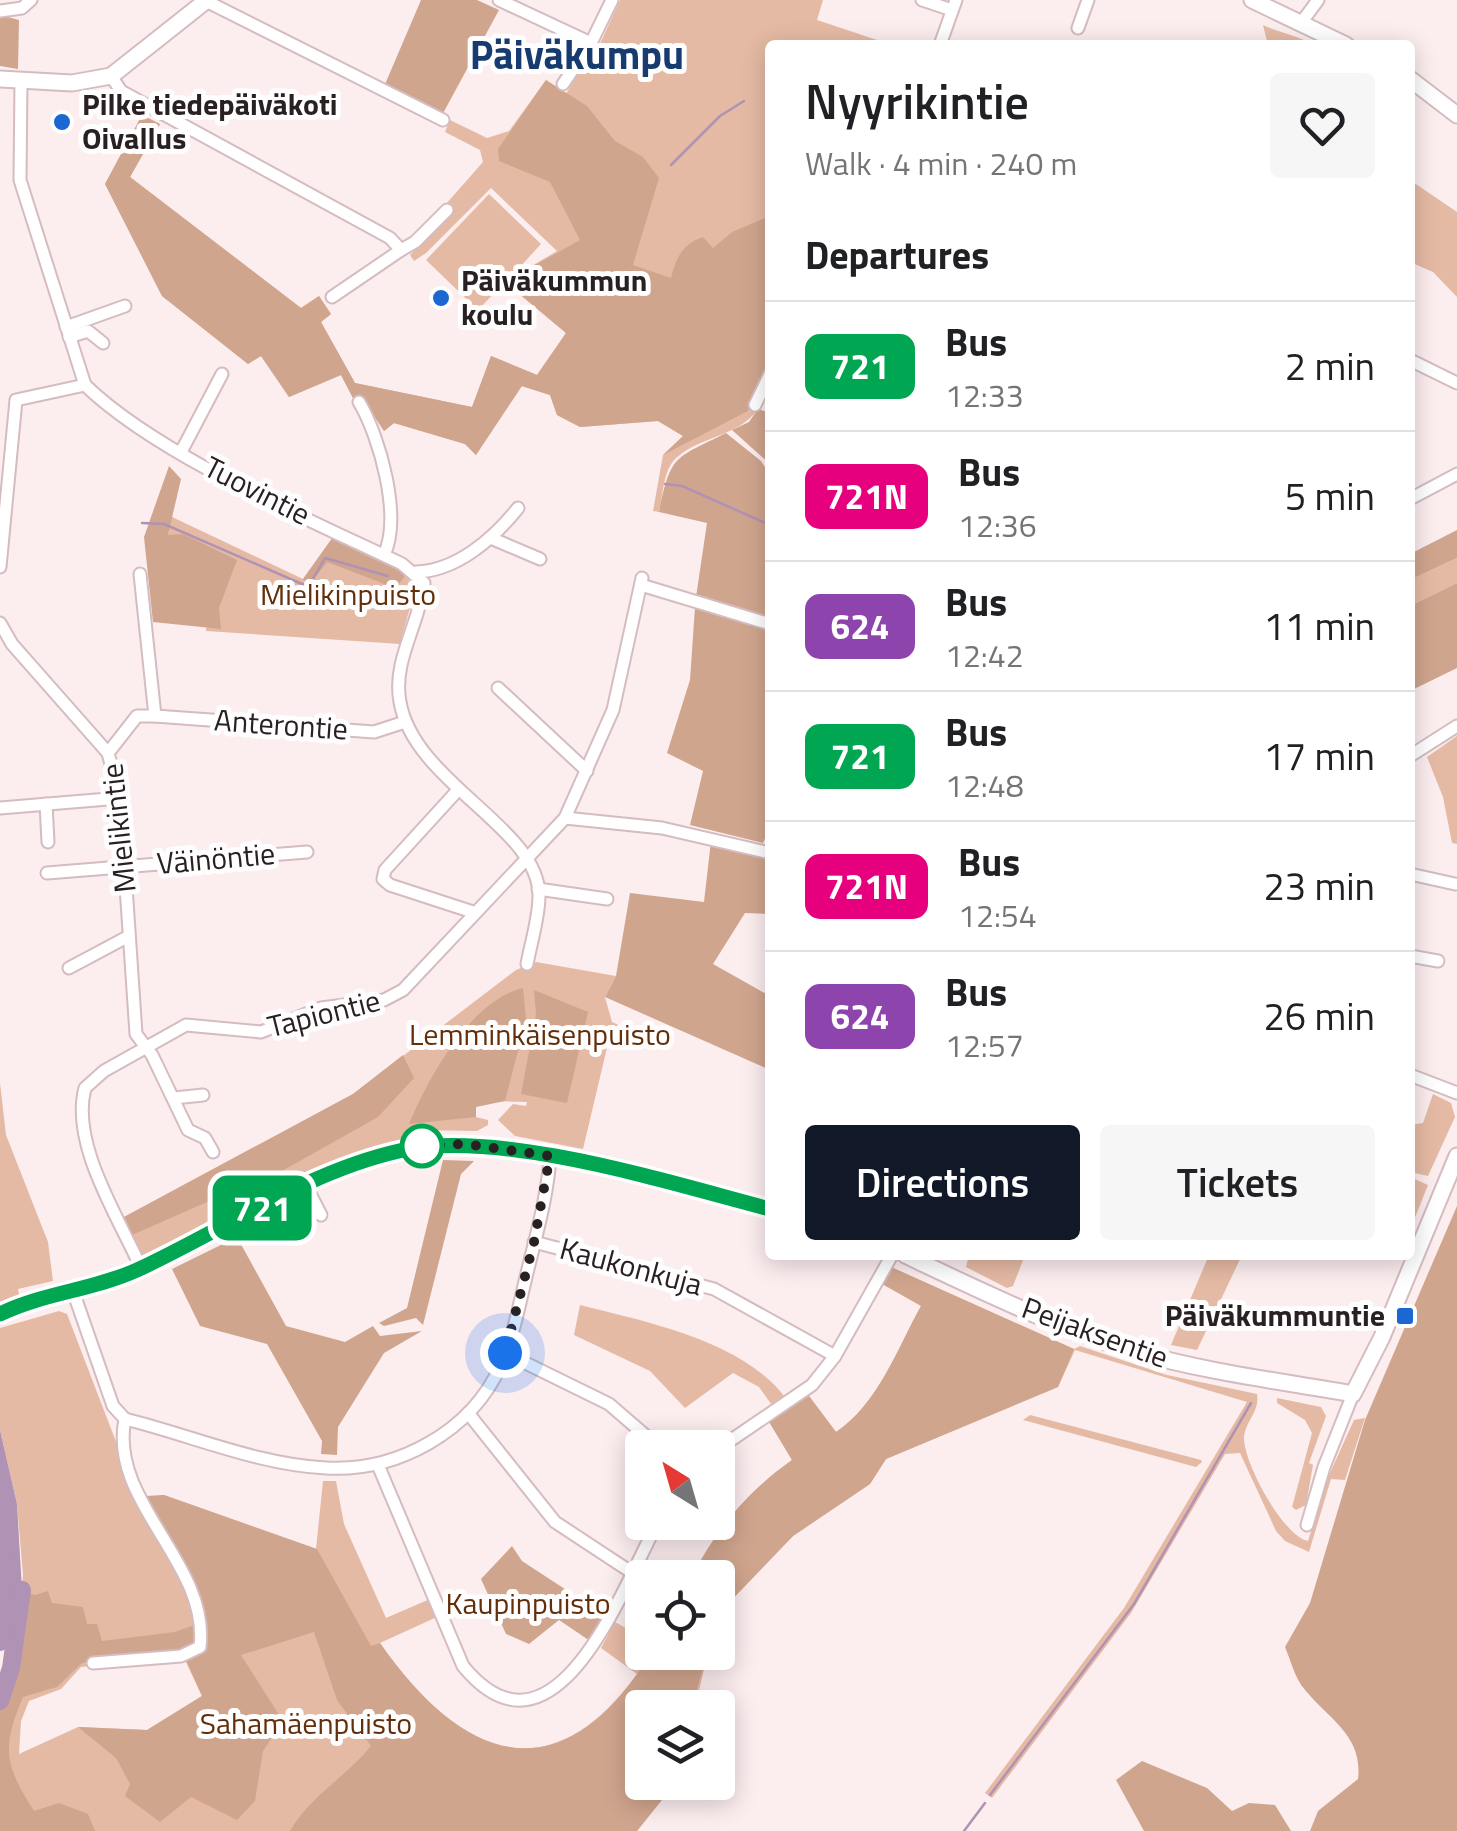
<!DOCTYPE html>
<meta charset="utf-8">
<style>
body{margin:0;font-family:"Titillium Web",sans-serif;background:#f6f6f6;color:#202124;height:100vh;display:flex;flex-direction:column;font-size:38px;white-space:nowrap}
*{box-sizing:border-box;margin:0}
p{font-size:32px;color:#757577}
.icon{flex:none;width:55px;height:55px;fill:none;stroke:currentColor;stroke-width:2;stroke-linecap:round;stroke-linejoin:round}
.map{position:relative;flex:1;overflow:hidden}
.sheet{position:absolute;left:765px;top:40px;width:650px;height:1220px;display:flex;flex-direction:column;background:#fff;border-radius:10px;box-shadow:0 5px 25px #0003}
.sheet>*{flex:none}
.badge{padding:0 20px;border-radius:15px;font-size:35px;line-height:65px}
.needle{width:65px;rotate:323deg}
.tools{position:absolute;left:625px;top:1430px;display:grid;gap:20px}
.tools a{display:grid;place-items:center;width:110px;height:110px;border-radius:10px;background:#fff;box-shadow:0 5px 25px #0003;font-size:50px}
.you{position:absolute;width:50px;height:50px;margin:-25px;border:8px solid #fff;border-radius:50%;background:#1a73e8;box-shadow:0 0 0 15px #1a73e833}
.map>.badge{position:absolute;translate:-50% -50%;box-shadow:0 0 0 5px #fff}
h2{padding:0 40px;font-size:38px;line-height:90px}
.round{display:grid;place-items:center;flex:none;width:105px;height:105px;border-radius:10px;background:#f6f6f6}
.headline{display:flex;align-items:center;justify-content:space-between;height:170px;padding:0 40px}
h1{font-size:48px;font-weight:600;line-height:75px}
.primary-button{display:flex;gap:20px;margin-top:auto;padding:20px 40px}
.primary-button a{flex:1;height:115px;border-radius:10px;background:#111827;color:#fff;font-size:40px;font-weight:600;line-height:115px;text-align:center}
.primary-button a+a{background:#f6f6f6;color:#202124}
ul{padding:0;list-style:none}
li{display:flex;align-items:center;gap:30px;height:130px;padding:0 40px;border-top:2px solid #e0e0e0}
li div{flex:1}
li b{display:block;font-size:38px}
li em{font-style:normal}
li .badge{min-width:110px;font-weight:700;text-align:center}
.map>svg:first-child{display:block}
</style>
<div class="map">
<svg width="1457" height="1831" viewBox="0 0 1457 1831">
<rect width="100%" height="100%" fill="#fcedef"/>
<g fill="#e5baa4" fill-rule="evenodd">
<path d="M620 0H823L817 20 892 45H770V369L758 381 751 401 758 409C738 437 700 436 676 458 663 470 663 496 659 512L653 511 663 455 683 436 658 421 580 427 557 415 550 395 521 386 476 455 465 444 394 423 384 431 361 396 354 400 341 375 289 397 261 356 248 364 162 296 105 184 142 115 160 124 130 177 301 308 319 296 331 314 321 322 355 383 472 407 491 356 537 375 566 333 505 282 478 310 426 260 489 194 541 244 508 280 557 251 491 188 426 253 414 261 410 255 454 211 446 204 483 162 480 150 445 132 450 120 487 138 509 131 546 80 566 94 594 44 599 46Z"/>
<path d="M1263 25C1280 33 1296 35 1312 44L1268 45Z"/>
<polygon points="1410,180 1457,212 1457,297 1433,272 1410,262"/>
<polygon points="170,516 303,579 333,537 404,573 415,589 400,644 206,631 209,555 167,545"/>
<polygon points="1457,558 1457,583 1410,606 1410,580"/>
<polygon points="1457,736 1457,844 1452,843 1443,797 1427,757"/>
<polygon points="536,962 616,976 605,997 612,1022 642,1036 642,1048 610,1035 583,1149 515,1136 498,1120 513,1104 526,1106 527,1102 491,1101 476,1107 476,1117 488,1120 488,1125 477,1131 415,1130 408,1138 304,1181 142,1260 124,1217 353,1094 516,970"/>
<polygon points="0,1083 6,1135 48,1242 53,1281 18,1289 19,1294 0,1307"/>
<polygon points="1433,1094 1451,1103 1455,1117 1428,1176 1410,1172 1410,1125 1423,1123"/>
<polygon points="1410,1177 1428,1185 1412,1225 1410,1224"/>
<polygon points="969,1255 1025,1255 1013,1286 1007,1288 966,1267"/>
<polygon points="1209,1255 1242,1255 1197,1350 1171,1345"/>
<path d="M891 1267 1074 1349 1080 1346 1167 1375 1257 1394C1260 1412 1245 1421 1244 1438 1244 1464 1284 1537 1308 1541L1329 1475 1354 1420 1365 1418 1345 1480 1331 1479 1309 1552 1285 1541 1276 1531 1240 1453 1225 1454 1131 1613 992 1798 985 1793 1124 1608 1247 1402 1075 1350 1058 1387 886 1459 870 1484 793 1536 718 1614V1578H691C718 1527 746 1493 792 1460L768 1420 809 1396 836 1432C878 1404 897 1349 921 1306Z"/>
<path d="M580 1305C647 1322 745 1341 787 1400L774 1408 759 1387 733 1373 685 1408 650 1371 574 1335Z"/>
<path d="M59 1311 67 1314 138 1499 164 1495 316 1549 323 1481H336L344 1524 386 1618 430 1599 437 1617 380 1643C455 1751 546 1799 637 1674L601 1648 615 1622 642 1637V1652L708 1653 695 1707 642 1708V1782L673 1783 637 1831H0V1701L19 1622 23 1575 17 1504 0 1430V1328ZM184 1658 202 1696 147 1730 78 1727 19 1754 21 1721 29 1701 61 1689 81 1667Z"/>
<polygon points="1277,1398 1321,1407 1326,1416 1309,1463 1313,1465 1306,1505 1296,1510 1292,1507 1312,1433 1305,1420 1277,1403"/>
<polygon points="1030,1415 1201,1460 1202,1462 1196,1467 1023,1420"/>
</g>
<g fill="#d0a58e">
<polygon points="421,0 477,0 499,10 441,117 383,89"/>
<polygon points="0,15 19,20 18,69 0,66"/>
<path d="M546 80 587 106 615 141 643 157 659 178 633 265 671 278C676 258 682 244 703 237L713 248 732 232 770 216V369L758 381 748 411 663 455 683 436 658 421 580 427 557 415 550 395 522 386 476 455 465 444 394 423 384 431 361 396 354 400 341 375 289 397 261 356 248 364 162 296 105 184 142 115 160 124 130 177 301 308 319 296 331 314 321 322 355 383 472 407 491 356 537 375 566 333 505 282 580 240 550 182 499 161 498 149Z"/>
<polygon points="758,409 770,413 770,464 732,430 749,422"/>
<path d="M726 433 761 461 770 475V619L696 597 707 523 659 512C671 453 675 459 726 433Z"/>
<polygon points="169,466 181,479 168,535 183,534 237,560 219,608 221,629 153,622 144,537"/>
<polygon points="1457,530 1457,558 1410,580 1410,554"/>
<polygon points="333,537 404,573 404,578 395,588 327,562 308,587 303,579"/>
<polygon points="1457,583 1457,668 1410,691 1410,606"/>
<polygon points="695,607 770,630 770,827 763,843 690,825 703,771 667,753 690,680"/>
<polygon points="711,841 770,858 770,914 745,913 713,964 770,996 770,1070 605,997 616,976 630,893 704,902"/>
<path d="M523 988 526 1020 505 1101 476 1107V1117L409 1124C429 1077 470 1001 523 988Z"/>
<polygon points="534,990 588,1012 567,1103 521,1094 536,1014"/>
<polygon points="403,1055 414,1078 378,1117 243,1193 207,1202 132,1235 124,1217 353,1094"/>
<polygon points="443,1160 474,1161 461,1174 423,1325 416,1318 384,1326 379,1323 407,1308"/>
<path d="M1457 1206V1831H1310L1318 1811 1358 1779C1363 1736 1330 1720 1305 1690 1295 1679 1291 1661 1285 1647L1310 1603 1365 1420Z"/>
<polygon points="237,1237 286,1326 345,1342 373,1326 380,1336 422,1331 384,1353 338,1427 337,1455 321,1454 322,1441 267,1344 200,1326 172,1269"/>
<path d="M891 1267 1074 1349 1058 1387 886 1459 870 1484 793 1536 718 1614V1578H691C718 1527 746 1493 792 1460L768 1420 809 1396 836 1432C878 1404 897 1349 921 1306L882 1284Z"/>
<path d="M164 1495 317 1549 371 1646 380 1643C466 1766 563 1796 651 1653H707L692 1707 642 1708V1782L673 1783 670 1790 637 1831H290C310 1796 346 1777 371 1746L337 1700 314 1632 241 1655 283 1721 263 1751 255 1801 237 1820 191 1797 160 1822 125 1796 130 1784 116 1758 78 1727 147 1730 202 1696 185 1658 204 1647V1621L145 1496Z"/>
<polygon points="512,1546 522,1561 606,1616 593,1643 559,1620 529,1644 506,1634 481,1579"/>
<path d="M22 1590 35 1595 48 1591 52 1603 83 1607 87 1624H97L102 1641 175 1632 200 1623 198 1645 183 1653 82 1663 57 1687 23 1697C1 1749 5 1765 34 1811L59 1803 88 1814 95 1831H0V1701L11 1668Z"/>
<polygon points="1142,1761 1207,1788 1232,1811 1249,1803 1275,1805 1291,1831 1144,1831 1116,1780"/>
</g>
<polygon fill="#b092b4" points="0,1430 17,1504 22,1590 0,1587"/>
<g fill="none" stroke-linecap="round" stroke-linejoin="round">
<g stroke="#b092b4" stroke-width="2.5">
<polyline points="671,165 720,116 744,101"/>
<polyline points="665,484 682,486 770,525"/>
<polyline points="142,523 164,524 302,584 310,584 325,558 388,576"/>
<polyline points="751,626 754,626"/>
<polyline points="990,1795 1134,1604 1251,1403"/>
<polyline points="964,1831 985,1803"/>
</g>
<g stroke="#b092b4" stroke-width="18">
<polyline points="0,1587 22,1590 11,1668 0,1701"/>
<polyline points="0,1642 9,1566"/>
</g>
<g stroke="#d4bcc0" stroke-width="15">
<g id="street">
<polyline points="499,0 591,43"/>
<polyline points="922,0 952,10"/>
<polyline points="206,1 443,120"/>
<polyline points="0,11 22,8 31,0"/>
<polyline points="1301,23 1318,0"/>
<polyline points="1078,28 1088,0"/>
<polyline points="940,45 956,0"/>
<polyline points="111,76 121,91 390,238 401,250 415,242 447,210"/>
<path d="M21 80 20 180 85 385C157 455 310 520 402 564L424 583C420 623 392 661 400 702 414 783 540 828 539 896 539 918 531 942 527 964"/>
<polyline points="563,84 591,43 612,0"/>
<polyline points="332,297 401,250"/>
<polyline points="66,327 125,306"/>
<polyline points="69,337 88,331 103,343"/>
<polyline points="1410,360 1457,383"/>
<path d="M359 402C380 437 402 517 384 555"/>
<polyline points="755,405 770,374"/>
<polyline points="181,452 222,374"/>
<polyline points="1410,499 1457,474"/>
<polyline points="493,539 540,559"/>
<polyline points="0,567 16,400 85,385"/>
<path d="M416 572C457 571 494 538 518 508"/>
<polyline points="140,574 155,716 137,716 108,753 120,798 136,1034 152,1055 188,1130 205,1138 213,1152"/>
<polyline points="641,585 770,624"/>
<polyline points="0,623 12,644 108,753"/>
<polyline points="498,688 587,771"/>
<polyline points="155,716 374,732 405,722"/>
<polyline points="1410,756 1457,726"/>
<polyline points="458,790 385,870 383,879 390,885 473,912"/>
<polyline points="46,804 48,842"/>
<polyline points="0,808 120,798"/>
<polyline points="565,818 662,828 770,853"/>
<polyline points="47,873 307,852"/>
<polyline points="1410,874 1455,884"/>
<polyline points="538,889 607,899"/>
<polyline points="1410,956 1438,961"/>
<polyline points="69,968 129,936"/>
<polyline points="1410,1075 1457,1093"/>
<polyline points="174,1098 203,1095"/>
<polyline points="306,1186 321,1215"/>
<polyline points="534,1242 714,1289 835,1356 892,1255"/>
<path d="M141 1268C119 1218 70 1144 85 1088L104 1071 186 1025 261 1032 321 1008 384 1000 403 990 565 818 613 710 642 578"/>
<path d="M73 1291 113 1406 125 1419C190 1435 259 1465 326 1468 397 1472 471 1432 501 1365 514 1335 520 1301 528 1269 537 1232 548 1194 550 1156"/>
<polyline points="505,1353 609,1404 660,1448"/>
<polyline points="468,1413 555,1522 631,1572"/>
<polyline points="718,1449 812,1385 835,1356"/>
<path d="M378 1465 463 1666C555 1778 624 1584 658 1522"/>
<polyline points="1307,1525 1324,1467 1353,1394"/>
<path d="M93 1663 181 1656 200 1647C210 1563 108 1502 125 1419"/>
</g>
</g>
<g stroke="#d4bcc0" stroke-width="19">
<g id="secondary">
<polyline points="1252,0 1346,45"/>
<polyline points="0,79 72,83 111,76 207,0"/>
<polyline points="1410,79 1457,115"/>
<path d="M905 1255C979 1290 1055 1327 1133 1351 1205 1372 1279 1381 1353 1394L1382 1337 1457 1156"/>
<path d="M0 1314C43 1293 93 1290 137 1270 223 1231 306 1172 398 1151 497 1128 670 1183 770 1208"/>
</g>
</g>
<use href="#street" stroke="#fff" stroke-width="11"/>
<use href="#secondary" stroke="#fff" stroke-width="15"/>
</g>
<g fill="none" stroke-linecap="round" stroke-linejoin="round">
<g stroke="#fff" stroke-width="22">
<path id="line" d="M0 1314C43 1293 93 1290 137 1270 222 1231 306 1172 399 1151 497 1128 670 1183 770 1209"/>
</g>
<use href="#line" stroke="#00a651" stroke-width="15"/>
<polyline stroke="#292022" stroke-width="10" stroke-dasharray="0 18" points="422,1146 465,1144 550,1156 534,1242 505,1353"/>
</g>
<g fill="#1c68d3" stroke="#fefefe" stroke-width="4">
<circle cx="62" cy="122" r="10"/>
<circle cx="441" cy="298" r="10"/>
<rect x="1395" y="1306" width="20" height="20" rx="5"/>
</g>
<circle fill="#fff" stroke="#00a651" stroke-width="5" cx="422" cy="1146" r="20"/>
<g text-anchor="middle" stroke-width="10" stroke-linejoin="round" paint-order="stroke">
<g font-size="30" font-weight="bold" fill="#292022" stroke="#fefefe" text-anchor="start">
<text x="82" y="115">Pilke tiedepäiväkoti<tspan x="82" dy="34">Oivallus</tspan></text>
<text x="461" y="291">Päiväkummun<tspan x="461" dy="34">koulu</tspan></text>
<text x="1385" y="1326" text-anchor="end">Päiväkummuntie</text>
</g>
<g font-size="30" fill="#292022" stroke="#fefefe">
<text transform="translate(257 491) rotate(27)" y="10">Tuovintie</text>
<text transform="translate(281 725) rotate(4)" y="10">Anterontie</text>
<text transform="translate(119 828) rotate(-96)" y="10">Mielikintie</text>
<text transform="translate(216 859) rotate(-5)" y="10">Väinöntie</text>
<text transform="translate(324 1014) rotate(-14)" y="10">Tapiontie</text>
<text transform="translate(631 1267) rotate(15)" y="10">Kaukonkuja</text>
<text transform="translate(1095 1333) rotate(20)" y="10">Peijaksentie</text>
</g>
<g font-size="30" fill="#632e0a" stroke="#fefefe">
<text x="348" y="605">Mielikinpuisto</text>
<text x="540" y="1045">Lemminkäisenpuisto</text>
<text x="528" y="1614">Kaupinpuisto</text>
<text x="306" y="1734">Sahamäenpuisto</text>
</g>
<g font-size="40" font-weight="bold" fill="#173a6f" stroke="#fefefe">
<text x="577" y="69">Päiväkumpu</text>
</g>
</g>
</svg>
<div class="tools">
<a><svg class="needle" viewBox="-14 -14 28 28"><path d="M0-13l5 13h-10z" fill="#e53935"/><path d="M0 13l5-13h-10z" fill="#757577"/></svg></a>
<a><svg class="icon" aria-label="locate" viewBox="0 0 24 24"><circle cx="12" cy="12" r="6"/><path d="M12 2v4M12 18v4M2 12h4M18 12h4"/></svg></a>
<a><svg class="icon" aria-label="layers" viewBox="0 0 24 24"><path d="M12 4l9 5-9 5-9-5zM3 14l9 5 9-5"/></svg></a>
</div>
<div class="you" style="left:505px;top:1353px"></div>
<b class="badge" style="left:262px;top:1208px;background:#00a651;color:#fff">721</b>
<section class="sheet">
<div class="headline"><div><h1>Nyyrikintie</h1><p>Walk · 4 min · 240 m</p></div><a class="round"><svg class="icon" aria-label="heart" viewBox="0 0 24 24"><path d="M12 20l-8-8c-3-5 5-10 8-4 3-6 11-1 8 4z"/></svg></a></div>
<h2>Departures</h2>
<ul>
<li><span class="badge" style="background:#00a651;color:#fff">721</span><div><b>Bus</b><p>12:33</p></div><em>2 min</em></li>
<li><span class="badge" style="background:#e6007e;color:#fff">721N</span><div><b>Bus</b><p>12:36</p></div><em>5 min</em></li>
<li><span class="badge" style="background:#8e44ad;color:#fff">624</span><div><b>Bus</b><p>12:42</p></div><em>11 min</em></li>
<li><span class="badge" style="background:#00a651;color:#fff">721</span><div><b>Bus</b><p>12:48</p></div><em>17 min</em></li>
<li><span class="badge" style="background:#e6007e;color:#fff">721N</span><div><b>Bus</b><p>12:54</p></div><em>23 min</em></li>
<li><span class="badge" style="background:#8e44ad;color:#fff">624</span><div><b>Bus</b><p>12:57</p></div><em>26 min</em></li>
</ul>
<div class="primary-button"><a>Directions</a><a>Tickets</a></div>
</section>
</div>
